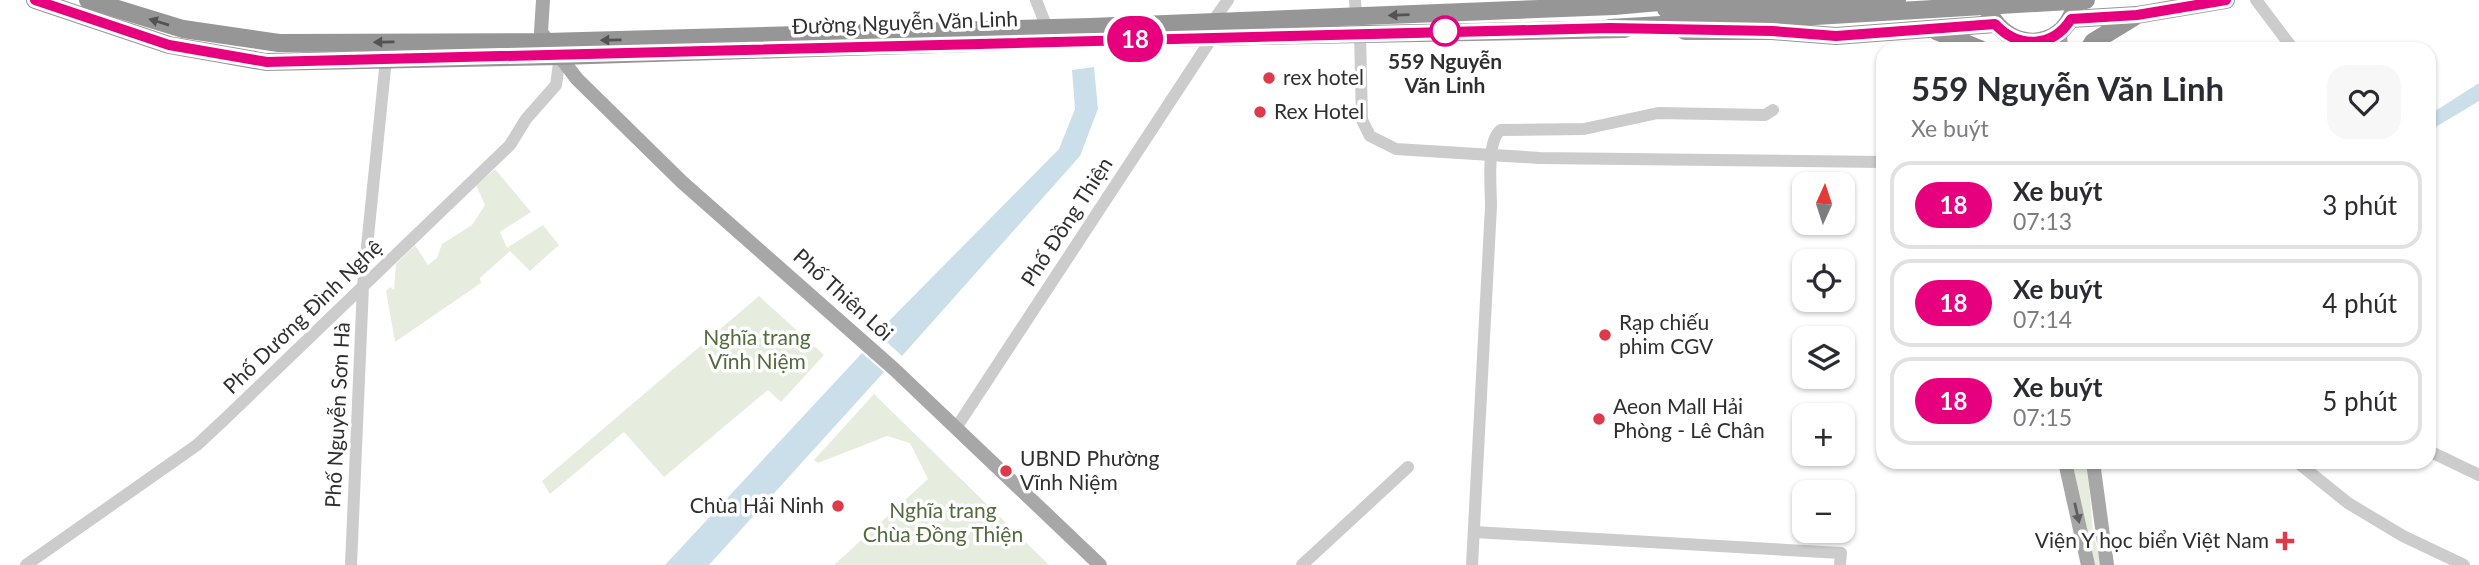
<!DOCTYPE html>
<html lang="vi">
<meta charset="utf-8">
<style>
body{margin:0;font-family:Lato,sans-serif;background:#f7f7f7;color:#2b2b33;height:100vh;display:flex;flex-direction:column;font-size:26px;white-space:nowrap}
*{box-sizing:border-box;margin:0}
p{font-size:23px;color:#7c7c81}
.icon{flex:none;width:38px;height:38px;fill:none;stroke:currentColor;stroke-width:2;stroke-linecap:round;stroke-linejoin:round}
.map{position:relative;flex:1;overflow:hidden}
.sheet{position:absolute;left:1876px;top:42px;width:560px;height:427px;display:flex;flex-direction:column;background:#fff;border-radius:21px;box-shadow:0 2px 5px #0004}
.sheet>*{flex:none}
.badge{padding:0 14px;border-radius:23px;font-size:24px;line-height:46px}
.needle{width:46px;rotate:3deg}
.tools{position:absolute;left:1792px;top:172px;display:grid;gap:14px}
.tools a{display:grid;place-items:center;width:63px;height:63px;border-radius:14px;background:#fff;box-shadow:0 2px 5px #0004;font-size:35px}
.map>.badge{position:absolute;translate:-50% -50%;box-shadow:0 0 0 4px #fff}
.round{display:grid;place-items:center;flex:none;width:74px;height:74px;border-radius:21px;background:#f7f7f7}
.summary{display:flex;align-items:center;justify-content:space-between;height:119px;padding:0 35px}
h1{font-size:33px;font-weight:700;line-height:52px}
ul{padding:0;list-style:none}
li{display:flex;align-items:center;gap:21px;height:88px;margin:0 14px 10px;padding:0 21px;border:4px solid #e1e1e2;border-radius:21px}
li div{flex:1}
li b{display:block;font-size:26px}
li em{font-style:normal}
li .badge{min-width:77px;font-weight:700;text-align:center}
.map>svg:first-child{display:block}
</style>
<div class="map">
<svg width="2479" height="565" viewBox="0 0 2479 565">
<rect width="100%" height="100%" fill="#fff"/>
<g fill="#e6ecde">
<polygon points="495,169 531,212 500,232 507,248 543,225 559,245 530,271 510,251 480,278 481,283 395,342 386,291 390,287 394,290 396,264 415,245 428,265 437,258 442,244 472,225 485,205 476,185"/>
<polygon points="759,296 824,355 781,402 768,390 664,477 624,432 550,494 542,481"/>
<polygon points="874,394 1049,565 834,565 928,479 910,443 887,436 818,463 814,460"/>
<polygon points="2069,462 2087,462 2093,531 2101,565 2095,565"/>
</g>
<g fill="#cbdfeb">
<polygon points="1094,67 1098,109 1080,156 902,356 877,333 1059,149 1075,109 1072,70"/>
<polygon points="2479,83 2479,101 2429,131 2429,115"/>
<polygon points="862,353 884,372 709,565 665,565"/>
</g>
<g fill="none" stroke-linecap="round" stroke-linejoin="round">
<g stroke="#ccc" stroke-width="12">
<polyline points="1036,0 1047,28"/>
<polyline points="1355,0 1356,17"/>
<polyline points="2256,0 2293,49"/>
<polyline points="1213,21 1228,0"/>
<polyline points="1360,33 1362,120 1370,136 1396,149 1540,158 1883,162"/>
<polyline points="956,428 1212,38"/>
<polyline points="2429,451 2479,475"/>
<polyline points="2297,462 2348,503 2403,536 2464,565"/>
<polyline points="1474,532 1841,553 1840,565"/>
<polyline points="26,565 197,445 227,417 510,145 526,119 556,85 560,56"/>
<polyline points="351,565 363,286 386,59"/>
<polyline points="1302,565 1408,467"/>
<path d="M1472 565 1491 206C1491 188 1486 140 1501 130L1584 129 1658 113 1765 115 1773 110"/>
</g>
<g stroke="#a7a7a7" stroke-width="14">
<polyline points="543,0 541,32 577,79 682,182 894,369 1100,565"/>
<polyline points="2060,33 2061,49"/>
<polyline points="2065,462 2088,565"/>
<polyline points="2093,462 2107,565"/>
</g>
<g stroke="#969696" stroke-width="18">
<polyline points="35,0 169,45 266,62 560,56 1099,39 1625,29"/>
<polyline points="88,0 183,29 279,43 546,42 1090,27 1614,6 1682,0"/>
<polyline points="1666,9 1897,0"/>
<path d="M1990 14C2009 51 2060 52 2074 10"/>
<polyline points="2071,19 2137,15 2226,0"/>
<polyline points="1685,31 1772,31 1836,36 1995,24"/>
<polyline points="1936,31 1980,49"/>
<polyline points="2089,49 2093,42 2134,17"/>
</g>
<polyline stroke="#969696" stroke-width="18" points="1610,28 2086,0"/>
</g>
<defs><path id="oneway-solid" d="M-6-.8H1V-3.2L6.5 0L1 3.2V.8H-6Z" transform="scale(1.75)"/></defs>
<g fill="#535353">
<use href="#oneway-solid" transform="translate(1399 15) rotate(178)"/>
<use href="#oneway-solid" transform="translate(159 22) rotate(-163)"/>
<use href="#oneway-solid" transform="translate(611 40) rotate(179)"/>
<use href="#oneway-solid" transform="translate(384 42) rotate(179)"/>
</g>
<use fill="#5f5f5f" href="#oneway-solid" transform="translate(2077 513) rotate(77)"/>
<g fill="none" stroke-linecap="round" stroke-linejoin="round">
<g stroke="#fff" stroke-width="16">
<path id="line" d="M35 0 169 45 267 62 1610 28 1772 31 1836 36 1995 24C2018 49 2053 48 2071 19L2137 15 2226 0"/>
</g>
<use href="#line" stroke="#e6007e" stroke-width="10"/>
</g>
<circle fill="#fff" stroke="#e6007e" stroke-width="3.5" cx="1445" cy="31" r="14"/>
<g fill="#dd3a4c" stroke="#fff" stroke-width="2.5">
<circle cx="1269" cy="78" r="7"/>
<circle cx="1260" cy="112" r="7"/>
<circle cx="1605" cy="335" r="7"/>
<circle cx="1599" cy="419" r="7"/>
<circle cx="1006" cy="471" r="7"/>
<circle cx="838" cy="506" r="7"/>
<path d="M2281.5 530.5h7v7h7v7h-7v7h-7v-7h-7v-7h7z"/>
</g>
<g text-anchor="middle" stroke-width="7" stroke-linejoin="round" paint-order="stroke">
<g font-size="21" fill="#2f2f2f" stroke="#fff">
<text transform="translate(905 23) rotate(-2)" y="7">Đường Nguyễn Văn Linh</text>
<text transform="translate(1067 222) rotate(-57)" y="7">Phố Đồng Thiện</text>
<text transform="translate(843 295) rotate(42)" y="7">Phố Thiên Lôi</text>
<text transform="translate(303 317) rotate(-44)" y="7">Phố Dương Đình Nghệ</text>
<text transform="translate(338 415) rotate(-87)" y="7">Phố Nguyễn Sơn Hà</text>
</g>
<g font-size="21" font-weight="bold" fill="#2f2f2f" stroke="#fff">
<text x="1445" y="69">559 Nguyễn<tspan x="1445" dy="24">Văn Linh</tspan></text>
</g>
<g font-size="21" fill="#2f2f2f" stroke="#fff" text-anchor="start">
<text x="1283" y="85">rex hotel</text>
<text x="1274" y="119">Rex Hotel</text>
<text x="1619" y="330">Rạp chiếu<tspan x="1619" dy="24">phim CGV</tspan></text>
<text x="1613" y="414">Aeon Mall Hải<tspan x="1613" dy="24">Phòng - Lê Chân</tspan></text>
<text x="1020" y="466">UBND Phường<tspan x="1020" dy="24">Vĩnh Niệm</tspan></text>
<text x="824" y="513" text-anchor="end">Chùa Hải Ninh</text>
<text x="2269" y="548" text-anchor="end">Viện Y học biển Việt Nam</text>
</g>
<g font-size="21" fill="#54693e" stroke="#fff">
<text x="757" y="345">Nghĩa trang<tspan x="757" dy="24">Vĩnh Niệm</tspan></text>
<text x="943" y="518">Nghĩa trang<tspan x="943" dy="24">Chùa Đồng Thiện</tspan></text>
</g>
</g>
</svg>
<div class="tools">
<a><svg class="needle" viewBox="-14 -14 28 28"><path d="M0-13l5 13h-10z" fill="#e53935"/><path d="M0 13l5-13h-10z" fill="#7c7c81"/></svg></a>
<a><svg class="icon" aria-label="locate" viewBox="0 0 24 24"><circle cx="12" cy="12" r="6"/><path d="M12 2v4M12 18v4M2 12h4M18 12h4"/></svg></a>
<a><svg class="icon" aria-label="layers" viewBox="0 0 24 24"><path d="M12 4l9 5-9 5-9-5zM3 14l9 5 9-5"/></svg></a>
<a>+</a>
<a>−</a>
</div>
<b class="badge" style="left:1135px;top:39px;background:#e6007e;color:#fff">18</b>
<section class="sheet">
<div class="summary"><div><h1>559 Nguyễn Văn Linh</h1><p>Xe buýt</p></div><a class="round"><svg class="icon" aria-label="heart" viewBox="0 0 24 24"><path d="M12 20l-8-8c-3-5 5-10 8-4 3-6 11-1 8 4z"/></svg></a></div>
<ul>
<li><span class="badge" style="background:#e6007e;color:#fff">18</span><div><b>Xe buýt</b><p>07:13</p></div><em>3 phút</em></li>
<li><span class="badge" style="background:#e6007e;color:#fff">18</span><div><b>Xe buýt</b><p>07:14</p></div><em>4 phút</em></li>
<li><span class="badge" style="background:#e6007e;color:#fff">18</span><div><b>Xe buýt</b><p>07:15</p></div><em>5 phút</em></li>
</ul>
</section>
</div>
